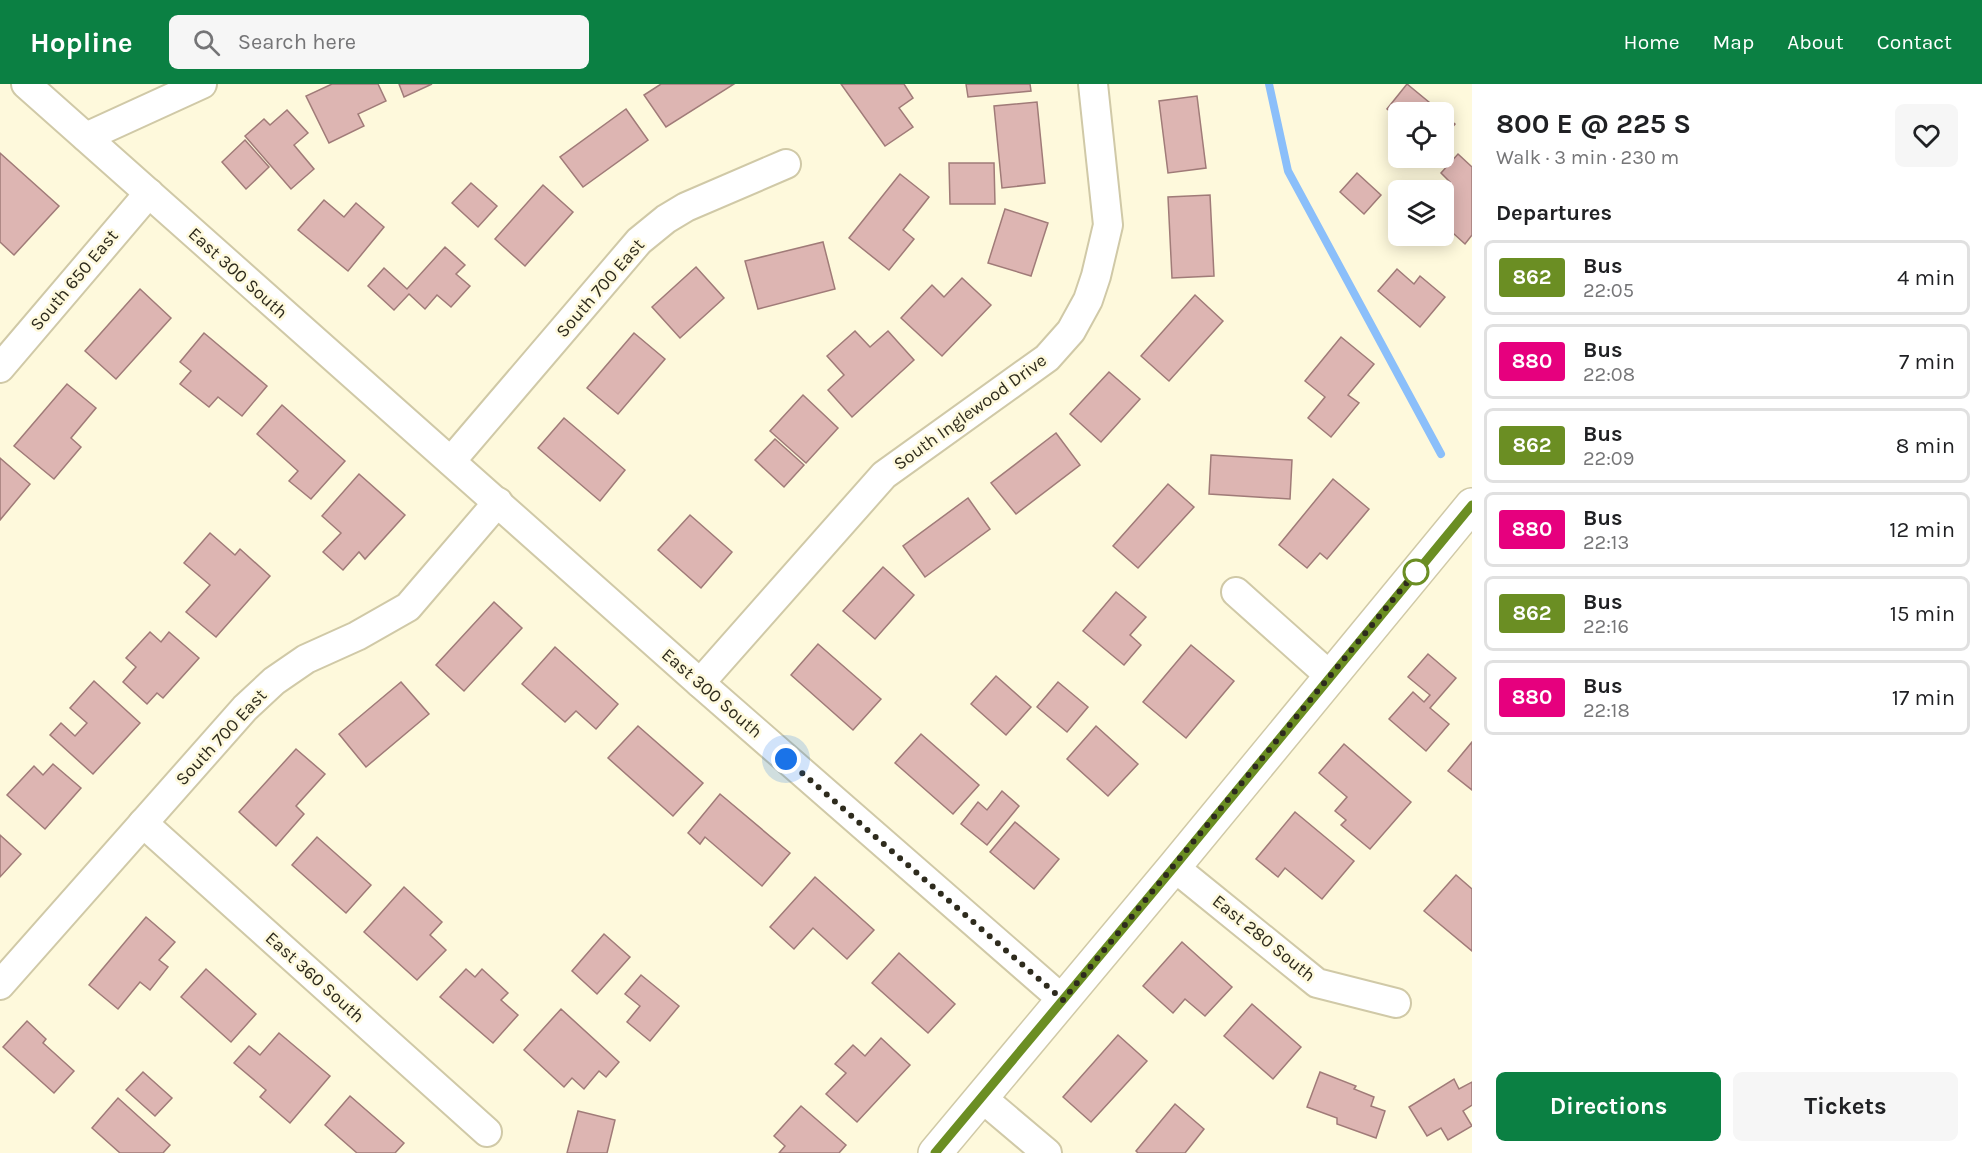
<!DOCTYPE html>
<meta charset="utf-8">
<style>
body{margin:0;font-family:Karla,sans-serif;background:#f6f6f6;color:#202124;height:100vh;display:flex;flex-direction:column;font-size:22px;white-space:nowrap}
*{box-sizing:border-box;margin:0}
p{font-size:20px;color:#757577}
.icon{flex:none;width:33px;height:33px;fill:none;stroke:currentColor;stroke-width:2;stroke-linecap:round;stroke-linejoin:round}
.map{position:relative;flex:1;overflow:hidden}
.side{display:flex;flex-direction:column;background:#fff;width:510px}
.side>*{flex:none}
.badge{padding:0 12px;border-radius:4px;font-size:21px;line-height:39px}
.fabs{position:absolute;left:1388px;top:18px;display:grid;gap:12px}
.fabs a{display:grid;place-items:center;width:66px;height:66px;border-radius:9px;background:#fff;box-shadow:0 3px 15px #0003;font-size:30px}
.you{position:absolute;width:30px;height:30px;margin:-15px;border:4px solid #fff;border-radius:50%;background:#1a73e8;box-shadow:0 0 0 9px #1a73e833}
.map>.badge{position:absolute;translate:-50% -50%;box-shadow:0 0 0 3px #fff}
h2{padding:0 24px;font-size:22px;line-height:54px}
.round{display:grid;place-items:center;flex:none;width:63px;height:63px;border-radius:9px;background:#f6f6f6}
.overview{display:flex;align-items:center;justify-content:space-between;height:102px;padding:0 24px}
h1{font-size:28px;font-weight:700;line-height:45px}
.cta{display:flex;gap:12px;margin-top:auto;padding:12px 24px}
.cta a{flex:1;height:69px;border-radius:9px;background:#0b8043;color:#fff;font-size:24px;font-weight:700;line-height:69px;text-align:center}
.cta a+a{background:#f6f6f6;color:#202124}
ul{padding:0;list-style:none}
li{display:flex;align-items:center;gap:18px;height:75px;margin:0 12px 9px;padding:0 12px;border:3px solid #e0e0e0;border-radius:9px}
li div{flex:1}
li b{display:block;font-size:22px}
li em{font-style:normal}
li .badge{min-width:66px;font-weight:700;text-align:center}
header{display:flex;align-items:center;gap:36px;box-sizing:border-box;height:84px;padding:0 30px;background:#0b8043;color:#fff}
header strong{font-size:28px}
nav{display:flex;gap:33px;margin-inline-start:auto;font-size:21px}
.search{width:420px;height:54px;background:#f6f6f6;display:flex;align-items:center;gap:15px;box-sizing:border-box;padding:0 21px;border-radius:9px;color:#757577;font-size:22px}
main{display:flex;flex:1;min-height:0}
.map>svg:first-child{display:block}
</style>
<header>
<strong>Hopline</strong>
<div class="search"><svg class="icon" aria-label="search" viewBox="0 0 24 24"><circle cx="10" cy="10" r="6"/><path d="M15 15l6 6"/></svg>Search here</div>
<nav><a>Home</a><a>Map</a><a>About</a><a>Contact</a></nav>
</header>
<main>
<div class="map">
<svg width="1472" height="1069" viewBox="0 0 1472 1069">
<rect width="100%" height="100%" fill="#fef9dc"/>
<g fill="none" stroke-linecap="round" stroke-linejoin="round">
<polyline stroke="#8bbffa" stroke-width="8" points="1269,0 1288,87 1441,370"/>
</g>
<g fill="#ddb5b2" stroke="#a07b78" stroke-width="1.5">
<polygon points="332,0 378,0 386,17 358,30 364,42 329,59 306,12"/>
<polygon points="399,0 432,0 404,13"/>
<polygon points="661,0 734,0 666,43 644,11"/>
<polygon points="841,0 904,0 913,14 899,24 913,43 885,62"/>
<polygon points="966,0 1030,0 1031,7 968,13"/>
<polygon points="1407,0 1441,28 1398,28 1398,34 1387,25"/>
<polygon points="1197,12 1206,84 1168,89 1159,17"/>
<polygon points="1037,18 1045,99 1002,104 994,22"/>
<polygon points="626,25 648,56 583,103 560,73"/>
<polygon points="287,26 308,49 294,61 314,85 291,105 245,52 264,35 270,41"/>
<polygon points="1443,30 1455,40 1443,54"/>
<polygon points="245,56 269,83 246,105 222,78"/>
<polygon points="0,69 59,122 14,171 0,158"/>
<polygon points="1458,70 1472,83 1472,151 1465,160 1443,140 1442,106 1450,98 1441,89"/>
<polygon points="949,79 994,79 995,120 950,120"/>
<polygon points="1357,89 1381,111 1364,130 1340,108"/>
<polygon points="900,90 929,113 903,146 914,155 889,186 849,154"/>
<polygon points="471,99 497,122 478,143 452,119"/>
<polygon points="543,101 573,128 525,182 495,155"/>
<polygon points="1210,111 1214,192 1172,194 1168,113"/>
<polygon points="324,116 344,133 356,119 384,143 348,187 298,146"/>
<polygon points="1005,125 1048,139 1031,192 988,179"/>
<polygon points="823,158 835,205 758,225 745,177"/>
<polygon points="445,163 465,181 456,190 470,202 451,223 437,211 425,225 409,210 394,226 368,202 384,184 407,205"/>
<polygon points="696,183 724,214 680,254 652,223"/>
<polygon points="1397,185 1414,200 1420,192 1445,213 1420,243 1378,207"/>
<polygon points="962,194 991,221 942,272 901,234 932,201 944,213"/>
<polygon points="140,205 171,234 116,295 85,267"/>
<polygon points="1195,211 1223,237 1169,297 1141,272"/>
<polygon points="855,247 870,263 888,247 914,276 852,333 828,306 844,291 827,272"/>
<polygon points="204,249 267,302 242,332 218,313 209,323 180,300 191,287 180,278"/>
<polygon points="634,249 665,275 618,330 587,304"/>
<polygon points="1341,253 1374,280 1348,311 1359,319 1331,353 1308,334 1325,313 1305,297"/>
<polygon points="1109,288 1140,315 1101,358 1070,330"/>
<polygon points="67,300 96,324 71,354 81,363 54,395 14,362"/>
<polygon points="803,311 838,344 806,379 770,347"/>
<polygon points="282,321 345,377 311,415 289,397 298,387 257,350"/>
<polygon points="564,334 625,386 600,417 538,364"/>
<polygon points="1056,349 1080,381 1016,430 991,399"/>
<polygon points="775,355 804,381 784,403 755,376"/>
<polygon points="1211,371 1292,376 1290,415 1209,410"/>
<polygon points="0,374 30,400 0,436"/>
<polygon points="359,390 405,431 365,475 359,468 343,486 323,468 341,449 322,432"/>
<polygon points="1333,395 1369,425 1327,475 1320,469 1307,484 1279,461"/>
<polygon points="1168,400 1194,423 1138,484 1113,462"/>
<polygon points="968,414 990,445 925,493 903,462"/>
<polygon points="690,431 732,468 701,504 658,466"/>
<polygon points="210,449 235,471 240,465 270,492 216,553 186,528 210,501 184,479"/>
<polygon points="883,483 914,511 875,555 843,527"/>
<polygon points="1116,508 1146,533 1130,551 1141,561 1124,581 1083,547"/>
<polygon points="494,518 522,544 464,607 436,581"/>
<polygon points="150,548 161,558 169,548 199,574 163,614 157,609 147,620 123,598 136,583 126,574"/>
<polygon points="818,560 881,615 853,646 791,591"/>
<polygon points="1191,561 1234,597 1186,654 1143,618"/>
<polygon points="555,563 618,620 596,645 576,627 565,638 522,600"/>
<polygon points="1428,570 1456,594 1430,624 1449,640 1426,667 1389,635 1413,608 1424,618 1430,611 1408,593"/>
<polygon points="996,592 1031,623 1006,651 971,620"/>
<polygon points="94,597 140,639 93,690 50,651 61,639 75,652 87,639 70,624"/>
<polygon points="401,598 429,630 366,683 339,650"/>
<polygon points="1058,598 1088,623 1067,648 1037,623"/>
<polygon points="638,642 703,699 673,732 608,674"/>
<polygon points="1096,642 1138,680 1108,712 1067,675"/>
<polygon points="921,650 979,701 953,730 895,679"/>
<polygon points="1472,658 1472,706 1448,687"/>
<polygon points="1344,660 1411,718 1370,765 1341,741 1346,736 1335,727 1347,713 1319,689"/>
<polygon points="296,665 325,690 296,722 304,730 276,762 239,728"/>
<polygon points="53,680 81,704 45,745 7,711 34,682 43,691"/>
<polygon points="1002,707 1019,722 987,761 961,740 978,718 987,726"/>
<polygon points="720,710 790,769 762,802 705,753 700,760 688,749"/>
<polygon points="1295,728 1354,777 1322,815 1285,784 1278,793 1256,775"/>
<polygon points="1015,738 1059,775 1034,805 990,768"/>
<polygon points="0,751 21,770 0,793"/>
<polygon points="317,753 371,801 346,829 292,781"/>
<polygon points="1456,791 1472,805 1472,867 1424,827"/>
<polygon points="815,793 874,846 847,875 813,844 794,865 770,843"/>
<polygon points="404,803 442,838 430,851 446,866 417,896 364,848"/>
<polygon points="146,833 175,858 159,876 168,883 150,906 140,898 118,925 89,901"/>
<polygon points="604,850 630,873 597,910 572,887"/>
<polygon points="1182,858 1232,903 1205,932 1185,915 1173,929 1143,902"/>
<polygon points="899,869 955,920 928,949 872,899"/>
<polygon points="206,885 256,930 231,958 181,913"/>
<polygon points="466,885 475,893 482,885 508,909 501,916 518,931 493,959 440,913"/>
<polygon points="641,891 679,922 650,957 627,938 640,922 625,910"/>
<polygon points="1252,920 1301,963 1273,995 1224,952"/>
<polygon points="561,925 619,978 606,993 599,987 584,1005 572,994 564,1003 524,966"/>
<polygon points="27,937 46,955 43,959 74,987 54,1009 3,963"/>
<polygon points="279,949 330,992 290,1039 260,1013 266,1006 234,979 249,962 260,971"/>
<polygon points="1118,951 1147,977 1091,1038 1063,1013"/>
<polygon points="881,954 910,981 857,1038 826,1010 846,989 835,980 853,961 865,972"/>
<polygon points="143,988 172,1014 155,1032 126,1006"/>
<polygon points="1320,988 1356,1002 1354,1005 1374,1013 1371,1022 1385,1027 1376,1054 1337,1040 1337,1034 1307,1023"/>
<polygon points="1454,995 1459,1005 1472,998 1472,1021 1463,1027 1472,1042 1448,1056 1441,1044 1427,1052 1409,1023"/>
<polygon points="350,1012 404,1059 395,1069 357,1069 325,1041"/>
<polygon points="118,1014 170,1061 163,1069 120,1069 92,1044"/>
<polygon points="1175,1020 1204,1045 1185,1069 1138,1069 1136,1067"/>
<polygon points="801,1022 846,1061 839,1069 779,1069 785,1062 774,1052"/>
<polygon points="578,1027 615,1036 607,1069 567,1069"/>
</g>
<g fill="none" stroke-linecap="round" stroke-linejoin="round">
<g stroke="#d0c9a7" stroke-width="32">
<g id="minor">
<polyline points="26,0 700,599 1063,916"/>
<polyline points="86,53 202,0"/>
<polyline points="0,284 149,109"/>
<polyline points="451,377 639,157 666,135 686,123 786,80"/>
<polyline points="1236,508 1330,592"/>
<polyline points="700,599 884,391 1047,274 1071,247 1088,216 1096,192 1108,141 1093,0"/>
<polyline points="143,739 487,1048"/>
<polyline points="1174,783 1317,899 1396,919"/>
<polyline points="0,901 245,624 274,597 306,575 357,552 408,523 498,418"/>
<polyline points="982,1014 1047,1069"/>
</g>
</g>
<g stroke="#d0c9a7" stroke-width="36">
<polyline id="major" points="935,1069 1174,783 1472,421"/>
</g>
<use href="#minor" stroke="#fff" stroke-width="28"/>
<use href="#major" stroke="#fff" stroke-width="33"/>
</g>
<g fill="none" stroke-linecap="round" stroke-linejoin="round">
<g stroke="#fff" stroke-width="14">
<polyline id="line" points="935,1069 1174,783 1472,421"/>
</g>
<use href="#line" stroke="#6b8e23" stroke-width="9"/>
<polyline stroke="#2e2b1d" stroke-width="6" stroke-dasharray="0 10.8" points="786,675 1063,916 1419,484 1416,488"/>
</g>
<circle fill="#fff" stroke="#6b8e23" stroke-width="3" cx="1416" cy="488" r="12"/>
<g text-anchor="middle" stroke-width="5" stroke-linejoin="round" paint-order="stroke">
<g font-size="18" fill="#2e2b1d" stroke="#fef9dc">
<text transform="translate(238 189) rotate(42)" y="6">East 300 South</text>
<text transform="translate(74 196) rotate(-50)" y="6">South 650 East</text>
<text transform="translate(600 204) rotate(-49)" y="6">South 700 East</text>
<text transform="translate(970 328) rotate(-36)" y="6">South Inglewood Drive</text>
<text transform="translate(712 609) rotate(41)" y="6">East 300 South</text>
<text transform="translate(221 653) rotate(-47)" y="6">South 700 East</text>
<text transform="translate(1264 854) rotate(39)" y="6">East 280 South</text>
<text transform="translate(315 893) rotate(42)" y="6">East 360 South</text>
</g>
</g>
</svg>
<div class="fabs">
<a><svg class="icon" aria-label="locate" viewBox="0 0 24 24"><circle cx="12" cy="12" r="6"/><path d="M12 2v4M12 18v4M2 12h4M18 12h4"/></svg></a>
<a><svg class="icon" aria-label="layers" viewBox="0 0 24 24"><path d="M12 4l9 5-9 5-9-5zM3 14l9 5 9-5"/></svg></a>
</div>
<div class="you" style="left:786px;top:675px"></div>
</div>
<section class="side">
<div class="overview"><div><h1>800 E @ 225 S</h1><p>Walk · 3 min · 230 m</p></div><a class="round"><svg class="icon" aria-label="heart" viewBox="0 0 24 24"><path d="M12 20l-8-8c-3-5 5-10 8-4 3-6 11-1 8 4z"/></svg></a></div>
<h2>Departures</h2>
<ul>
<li><span class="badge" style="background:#6b8e23;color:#fff">862</span><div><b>Bus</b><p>22:05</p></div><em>4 min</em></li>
<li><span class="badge" style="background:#e6007e;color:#fff">880</span><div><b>Bus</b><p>22:08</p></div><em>7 min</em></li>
<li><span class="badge" style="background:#6b8e23;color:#fff">862</span><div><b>Bus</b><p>22:09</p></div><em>8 min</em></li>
<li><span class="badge" style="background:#e6007e;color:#fff">880</span><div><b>Bus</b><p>22:13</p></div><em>12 min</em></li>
<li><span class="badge" style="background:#6b8e23;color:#fff">862</span><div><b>Bus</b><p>22:16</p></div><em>15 min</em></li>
<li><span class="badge" style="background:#e6007e;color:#fff">880</span><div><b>Bus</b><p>22:18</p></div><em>17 min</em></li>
</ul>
<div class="cta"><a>Directions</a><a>Tickets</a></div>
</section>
</main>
